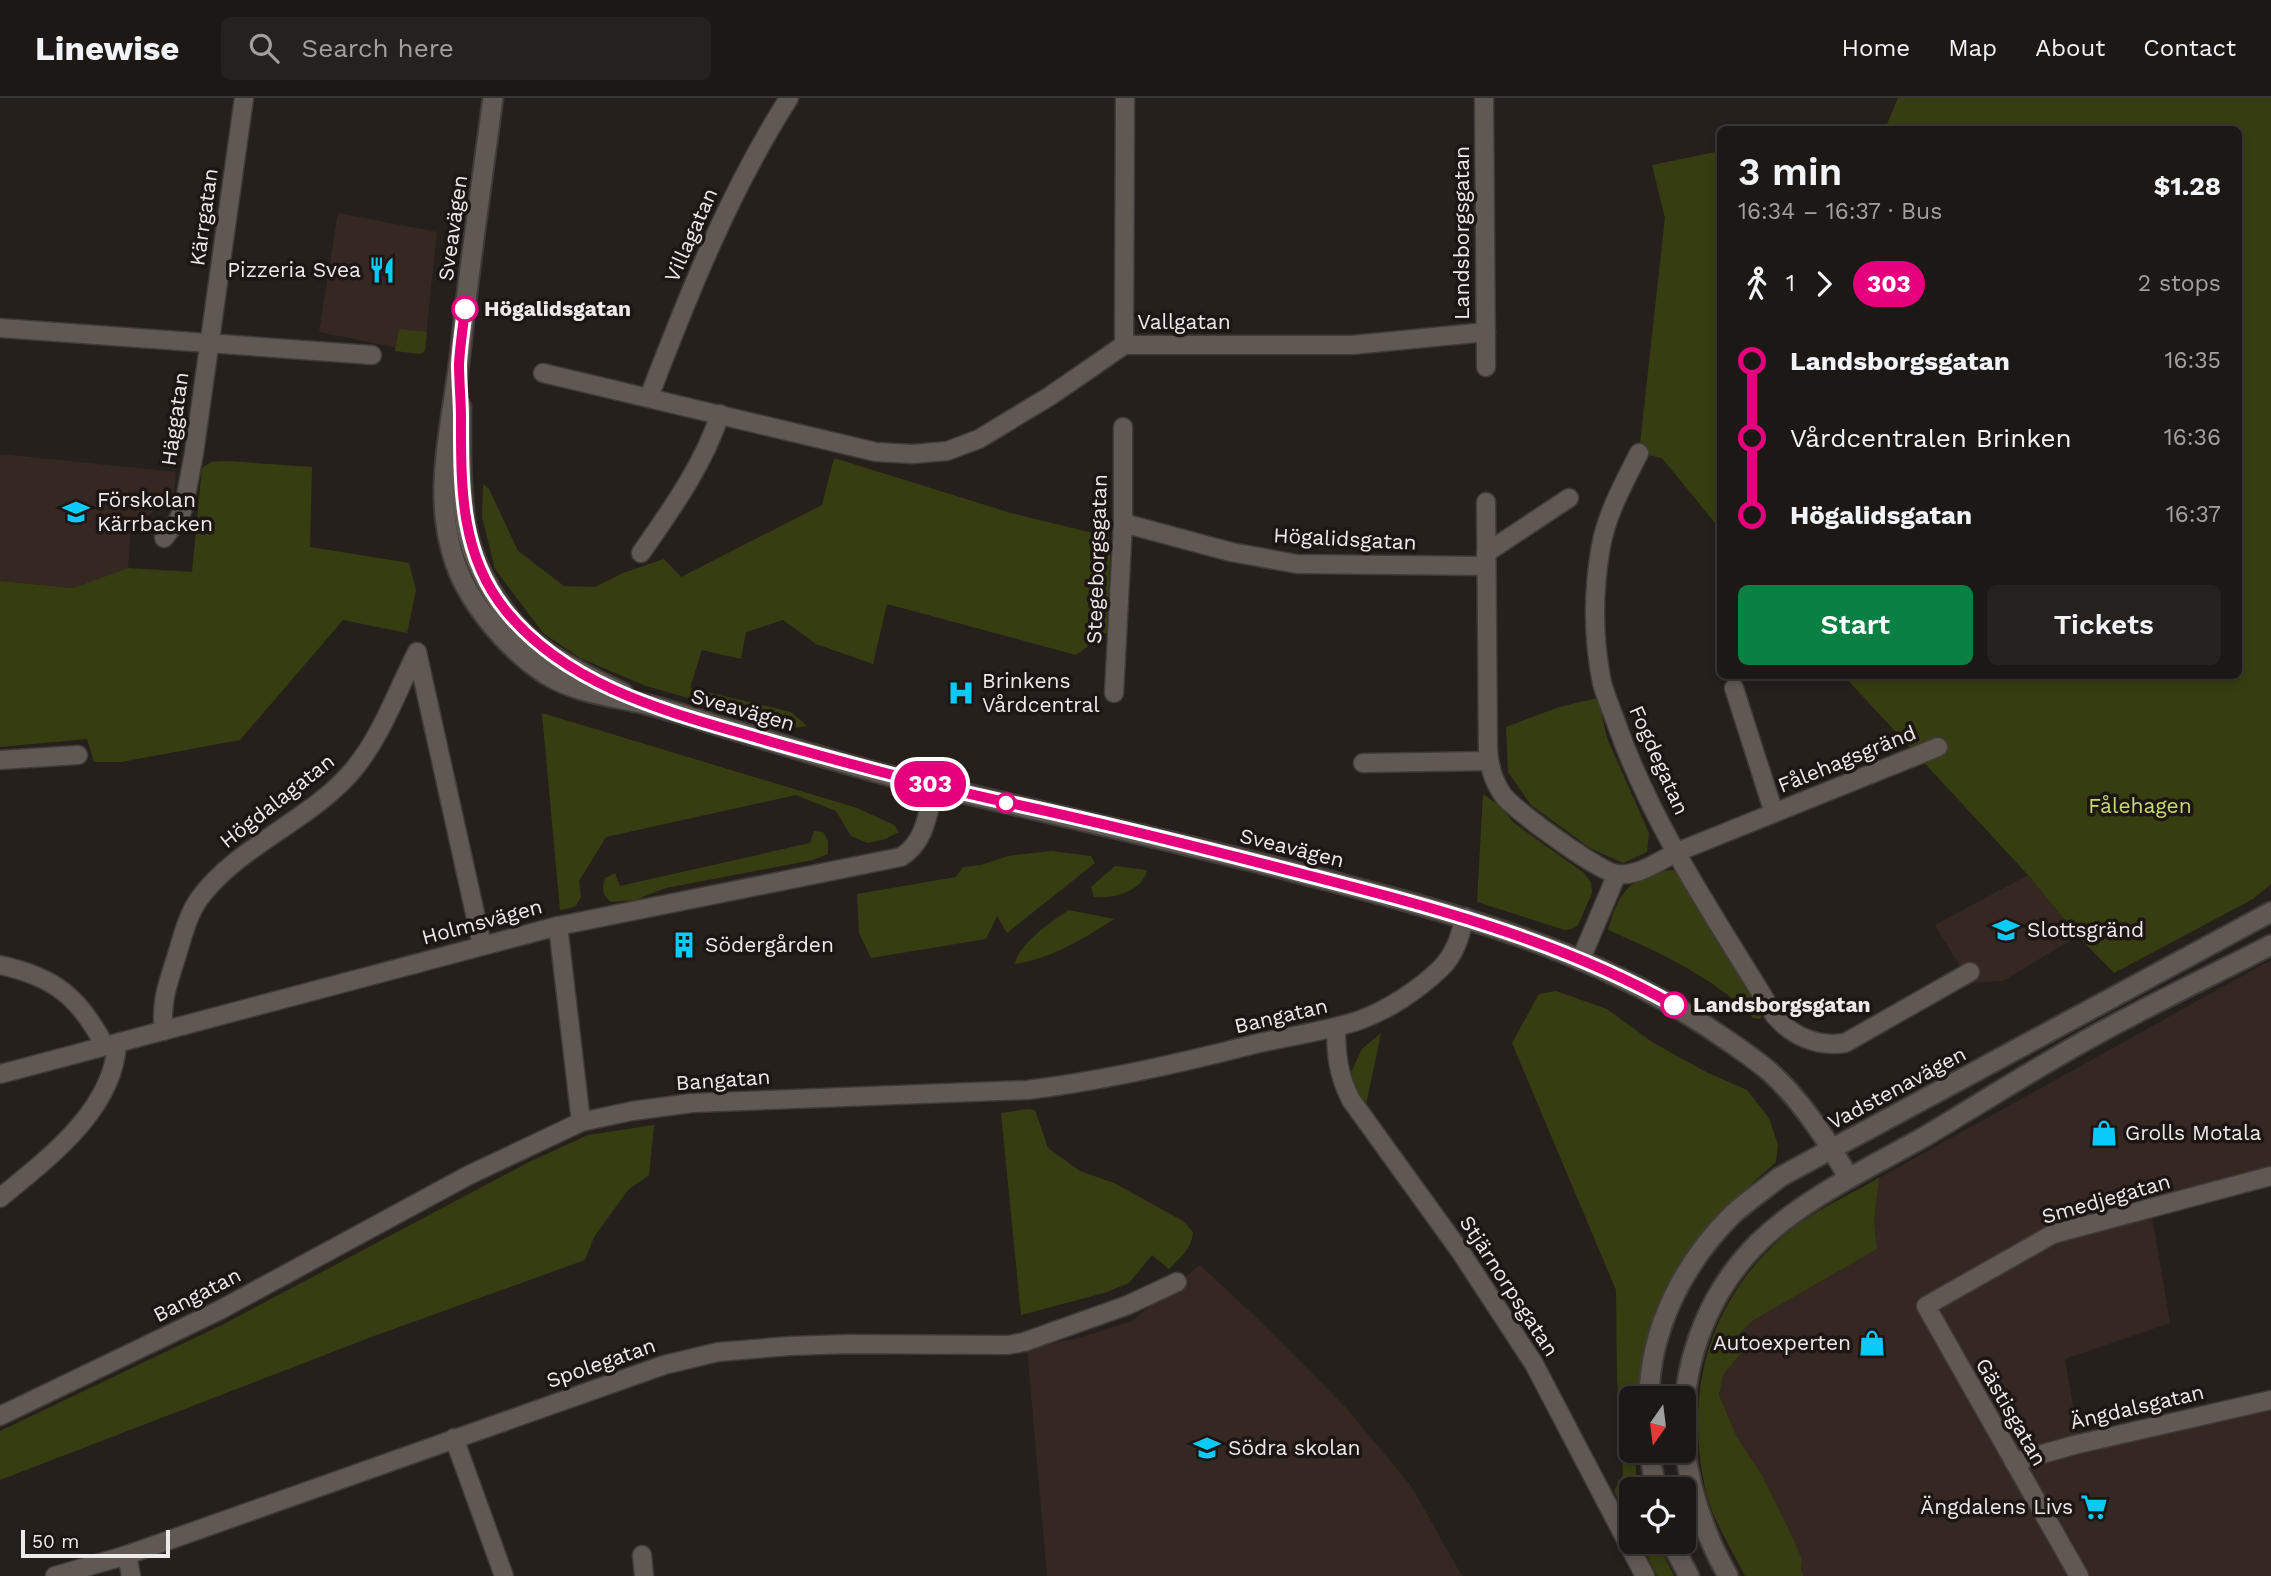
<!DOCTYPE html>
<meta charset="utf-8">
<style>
body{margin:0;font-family:"Work Sans",sans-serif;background:#25211e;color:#f1f3f6;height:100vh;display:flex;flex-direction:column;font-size:26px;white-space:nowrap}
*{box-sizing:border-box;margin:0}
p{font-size:23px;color:#a0a0a0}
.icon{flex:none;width:38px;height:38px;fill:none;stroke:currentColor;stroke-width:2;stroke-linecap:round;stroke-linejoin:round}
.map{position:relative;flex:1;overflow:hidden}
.sheet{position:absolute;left:1717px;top:28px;width:525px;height:553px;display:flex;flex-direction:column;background:#1c1815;border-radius:10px;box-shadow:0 4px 10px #0003,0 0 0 2px #3a3734}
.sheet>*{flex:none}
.badge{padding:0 14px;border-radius:23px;font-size:24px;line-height:46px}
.needle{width:46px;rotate:194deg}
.buttons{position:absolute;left:1619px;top:1288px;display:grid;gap:14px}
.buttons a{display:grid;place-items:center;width:77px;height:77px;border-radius:10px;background:#1c1815;box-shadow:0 4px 10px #0003,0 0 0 2px #3a3734;font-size:35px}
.scale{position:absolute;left:21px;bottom:18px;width:149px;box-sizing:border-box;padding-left:7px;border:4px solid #eeeae7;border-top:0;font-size:19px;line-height:24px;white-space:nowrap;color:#eeeae7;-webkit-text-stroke:5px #1d1613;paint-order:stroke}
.map>.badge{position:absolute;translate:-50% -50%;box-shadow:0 0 0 4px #fff}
.legs{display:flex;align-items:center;gap:10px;height:77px;padding:0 21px;font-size:23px}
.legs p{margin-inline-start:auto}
.overview{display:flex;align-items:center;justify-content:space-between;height:119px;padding:0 21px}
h1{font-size:38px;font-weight:600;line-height:52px}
.action{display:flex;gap:14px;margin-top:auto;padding:14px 21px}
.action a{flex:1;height:80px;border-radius:10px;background:#0b8043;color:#fff;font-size:28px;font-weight:600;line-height:80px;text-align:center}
.action a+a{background:#25211e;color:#f1f3f6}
ul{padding:0 21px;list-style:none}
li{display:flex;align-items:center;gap:24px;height:77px;font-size:26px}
li i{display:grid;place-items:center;width:10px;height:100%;margin:0 9px;background:currentColor}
li i::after{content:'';width:18px;height:18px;margin:-9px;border:5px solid;border-radius:50%;background:#1c1815}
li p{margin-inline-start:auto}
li:first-child i{background:linear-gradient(#0000 50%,currentColor 0)}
li:last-child i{background:linear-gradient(currentColor 50%,#0000 0)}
header{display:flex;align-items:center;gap:42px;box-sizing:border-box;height:98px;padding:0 35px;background:#1c1815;border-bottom:2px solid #3a3734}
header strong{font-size:33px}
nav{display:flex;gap:38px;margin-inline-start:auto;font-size:24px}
.search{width:490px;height:63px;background:#25211e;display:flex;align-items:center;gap:18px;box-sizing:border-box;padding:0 24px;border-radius:10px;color:#a0a0a0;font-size:26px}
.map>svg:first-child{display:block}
</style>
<header>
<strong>Linewise</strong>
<div class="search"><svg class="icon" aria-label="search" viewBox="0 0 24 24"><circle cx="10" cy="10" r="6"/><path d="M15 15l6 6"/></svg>Search here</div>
<nav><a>Home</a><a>Map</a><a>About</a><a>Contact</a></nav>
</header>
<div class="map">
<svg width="2271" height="1478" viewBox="0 0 2271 1478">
<rect width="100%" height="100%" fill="#26201c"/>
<g fill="#352822">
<polygon points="338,115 437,134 424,255 319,234"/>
<polygon points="0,356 176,374 174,399 131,429 128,470 73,490 0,483"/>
<polygon points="2028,777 2078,838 2003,883 1970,885 1935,827"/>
<polygon points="2271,862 2271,1080 2152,1118 2170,1225 2065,1261 2080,1348 2271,1305 2271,1478 1804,1478 1801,1473 1802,1461 1793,1440 1763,1379 1737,1339 1719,1297 1723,1277 1746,1249 1741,1234 1752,1223 1877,1151 1874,1123 1879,1080"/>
<polygon points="1200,1167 1263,1226 1347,1311 1411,1388 1462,1478 1047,1478 1027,1251 1082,1239 1132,1223"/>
</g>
<g fill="#363e11">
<polygon points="1898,0 2271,0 2271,786 2253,801 2114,875 2078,838 2028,777 1844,578 2238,578 2238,32 1885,31"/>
<polygon points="1720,53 1720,431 1662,360 1639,355 1665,120 1652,67"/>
<polygon points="399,231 427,234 425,252 420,256 395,253"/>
<polygon points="834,360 1011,415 1109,439 1110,459 1107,534 1076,557 887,506 873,566 816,546 783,522 746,534 741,561 702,552 690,590 791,614 807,628 794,630 646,588 580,560 543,535 495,471 482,419 483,386 489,391 518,453 564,488 595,489 623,475 664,461 681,479 822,407"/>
<polygon points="227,363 312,369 310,449 409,465 416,492 407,535 343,522 240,642 121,664 94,664 87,641 0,649 0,483 73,490 128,470 192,474 202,370 211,364"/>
<polygon points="1598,600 1607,640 1649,735 1647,754 1623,765 1590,750 1531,707 1508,674 1506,629 1559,609"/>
<polygon points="542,615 857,710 894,727 899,734 885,741 868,745 851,738 836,713 796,697 606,739 579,783 581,799 575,809 560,812"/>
<polygon points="1483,696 1499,707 1514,725 1584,775 1591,784 1592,795 1578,827 1572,831 1565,832 1477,804"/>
<path d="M814 733 823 734 828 743V756L813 762 666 790 635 802 611 804C602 797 602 790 605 780L615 775 620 788 810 745Z"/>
<polygon points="1051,753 1091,758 1095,765 1007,835 997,818 986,841 871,860 859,835 857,796 956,779 963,769 981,767 1008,758"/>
<path d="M1115 768 1147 772C1143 793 1113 801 1094 799L1091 789Z"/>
<path d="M1673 772 1681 776 1763 914 1760 921 1753 920C1719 882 1655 852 1608 832 1619 793 1631 777 1673 772Z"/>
<path d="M1069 812 1114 821C1083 841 1052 860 1015 866 1019 845 1052 823 1069 812Z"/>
<path d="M1556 893 1607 911 1652 944 1706 974 1747 992 1769 1020 1778 1047 1776 1064C1730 1105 1682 1146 1659 1205 1647 1236 1643 1268 1638 1300H1631V1353H1635L1637 1391H1631V1427L1614 1393 1623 1377 1617 1279 1616 1192 1512 945 1539 896Z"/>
<polygon points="1381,935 1366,1007 1356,991 1351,974 1362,951"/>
<path d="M1027 1011 1035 1012 1048 1050 1080 1073 1114 1085 1183 1123 1193 1134C1192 1150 1180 1160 1169 1171L1152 1157 1129 1185 1104 1195 1021 1217 1001 1015Z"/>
<polygon points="654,1027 649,1077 628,1092 594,1139 585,1162 374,1238 0,1382 0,1333 224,1226 529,1064 588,1037"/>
<path d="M1879 1080 1874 1123 1877 1151 1752 1223 1741 1234 1746 1249 1723 1277 1719 1297 1737 1339 1763 1379 1793 1440 1802 1461 1801 1472 1804 1478H1745C1734 1456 1714 1423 1708 1401 1680 1295 1710 1191 1800 1125 1824 1108 1853 1095 1879 1080Z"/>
<polygon points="1640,1444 1657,1444 1674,1478 1657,1478"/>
</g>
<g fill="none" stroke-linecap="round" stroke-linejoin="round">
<g stroke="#403a38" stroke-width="21">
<g id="minor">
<polyline points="1484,0 1486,269"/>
<polyline points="0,230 372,257"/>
<polyline points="1124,247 1125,0"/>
<polyline points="543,275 876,354 913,356 947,353 979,341 1050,298 1124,247 1352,247 1486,234"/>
<path d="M649 299C689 195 729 94 789 0"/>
<path d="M1639 355C1624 385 1607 415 1601 448 1593 493 1593 541 1602 585 1606 600 1613 615 1618 630 1655 733 1719 825 1775 918 1793 939 1818 949 1845 945L1970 874"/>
<path d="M1486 404 1488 652C1489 668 1493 683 1503 697 1514 712 1599 774 1617 776 1637 779 1659 763 1677 754L1938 649"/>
<polyline points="1123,425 1231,454 1297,466 1486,468"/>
<polyline points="164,440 178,422 184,408 194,355 244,0"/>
<path d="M641 455C671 412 704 366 720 316"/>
<polyline points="1486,455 1569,400"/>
<polyline points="417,554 482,847"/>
<polyline points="1734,590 1774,715"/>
<polyline points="1114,595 1123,425 1123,329"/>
<polyline points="0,662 78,657"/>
<polyline points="1363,665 1489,663"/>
<polyline points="558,828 581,1024"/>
<polyline points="1580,863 1617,776"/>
<path d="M0 867C55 879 79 899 105 948"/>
<path d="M1336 929C1336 956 1338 977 1351 1002L1460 1153 1534 1266 1645 1478"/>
<path d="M164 933C160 906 168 885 176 860 182 841 187 818 199 801 237 748 312 722 354 671 382 637 397 593 417 554"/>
<path d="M0 976 558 828 901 759C926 744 928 713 935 687"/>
<path d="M0 1100C47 1061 114 1012 117 945"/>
<path d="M0 1318 218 1213 469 1077 581 1024 632 1013 692 1005 1027 992C1103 983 1177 966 1251 947 1287 938 1325 934 1360 922 1388 912 1418 892 1440 871 1455 857 1460 838 1465 819"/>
<polyline points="454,1340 504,1478"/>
<polyline points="2014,1364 2074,1347 2271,1302"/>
<polyline points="127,1457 131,1478"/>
<polyline points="642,1457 644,1478"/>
<polyline points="55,1478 127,1457 664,1267 718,1254 790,1248 849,1246 1008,1247 1024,1244 1128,1207 1177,1184"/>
<polyline points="2079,1478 1926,1208 2053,1136 2271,1078"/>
</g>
</g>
<g stroke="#403a38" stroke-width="23">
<g id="secondary">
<path d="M493 0C484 68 474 136 466 204 463 224 462 245 459 265 451 329 433 394 453 458 466 503 508 552 547 577 577 595 611 598 645 606 678 614 710 626 743 635 792 650 841 665 891 678 1024 710 1158 739 1291 773 1433 810 1578 845 1703 926 1725 941 1749 956 1770 974 1803 1004 1826 1041 1849 1080"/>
<path d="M461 309C461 347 460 384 465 422 471 465 501 518 535 545 562 566 593 581 623 595"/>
<path d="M1649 1300C1650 1230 1684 1164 1734 1115 1749 1102 1765 1091 1780 1079L2271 814"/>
<path d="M1684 1325C1684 1257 1711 1191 1759 1144 1804 1100 1869 1070 1924 1039 1974 1009 2023 978 2074 949 2138 912 2205 881 2271 847"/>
<path d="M1684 1344C1689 1390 1705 1437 1728 1478"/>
<polyline points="1649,1353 1656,1391"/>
<polyline points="1671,1444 1689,1478"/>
</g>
</g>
<use href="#minor" stroke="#605853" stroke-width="18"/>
<use href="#secondary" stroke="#605853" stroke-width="19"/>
</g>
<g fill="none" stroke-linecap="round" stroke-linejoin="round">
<g stroke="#fff" stroke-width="16">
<path id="line-1" d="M465 211C463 229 460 247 459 266 459 284 461 302 461 320 461 389 460 457 506 513 572 594 681 617 775 645 853 667 931 688 1010 705 1107 726 1203 750 1299 775 1428 808 1557 841 1674 907"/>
</g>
<use href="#line-1" stroke="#e6007e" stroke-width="10"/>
</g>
<defs>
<g id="restaurant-bare" transform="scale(2.1)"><path d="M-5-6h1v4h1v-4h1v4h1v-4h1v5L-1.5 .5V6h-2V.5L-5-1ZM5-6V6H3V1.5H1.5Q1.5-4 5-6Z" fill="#0acafa" stroke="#1d1613" stroke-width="2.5" paint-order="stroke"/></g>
<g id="school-bare" transform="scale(2.1)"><path d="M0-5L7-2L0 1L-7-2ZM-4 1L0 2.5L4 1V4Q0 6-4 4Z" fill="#0acafa" stroke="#1d1613" stroke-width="2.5" paint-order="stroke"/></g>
<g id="hospital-bare" transform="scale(2.1)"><path d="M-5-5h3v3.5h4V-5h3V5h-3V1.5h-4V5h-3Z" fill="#0acafa" stroke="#1d1613" stroke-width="2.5" paint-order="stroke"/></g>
<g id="building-bare" transform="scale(2.1)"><path d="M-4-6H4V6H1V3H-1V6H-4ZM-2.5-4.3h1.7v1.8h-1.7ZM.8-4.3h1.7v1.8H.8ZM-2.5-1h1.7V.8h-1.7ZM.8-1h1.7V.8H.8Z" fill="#0acafa" stroke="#1d1613" stroke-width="2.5" paint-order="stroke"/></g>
<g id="shop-bare" transform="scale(2.1)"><path d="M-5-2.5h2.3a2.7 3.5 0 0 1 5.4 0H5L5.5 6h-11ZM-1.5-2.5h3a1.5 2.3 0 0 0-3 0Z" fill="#0acafa" stroke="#1d1613" stroke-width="2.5" paint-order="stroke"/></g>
<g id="supermarket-bare" transform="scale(2.1)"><path d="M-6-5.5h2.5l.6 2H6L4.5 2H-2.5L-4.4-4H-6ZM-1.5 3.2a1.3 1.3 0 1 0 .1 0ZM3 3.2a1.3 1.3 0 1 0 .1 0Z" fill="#0acafa" stroke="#1d1613" stroke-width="2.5" paint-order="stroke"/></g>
</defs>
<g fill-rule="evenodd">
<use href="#restaurant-bare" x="382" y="172"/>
<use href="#school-bare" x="76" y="414"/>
<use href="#hospital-bare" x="961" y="595"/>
<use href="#school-bare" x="2006" y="832"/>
<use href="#building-bare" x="684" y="847"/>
<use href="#shop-bare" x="2104" y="1035"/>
<use href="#shop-bare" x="1872" y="1245"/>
<use href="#school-bare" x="1207" y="1350"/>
<use href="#supermarket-bare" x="2094" y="1409"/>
</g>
<g fill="#fff" stroke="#e6007e" stroke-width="3.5">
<circle cx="465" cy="211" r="12"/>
<circle cx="1006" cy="705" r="9"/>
<circle cx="1674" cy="907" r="12"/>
</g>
<g text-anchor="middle" stroke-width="7" stroke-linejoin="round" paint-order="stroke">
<g font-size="21" fill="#eeeae7" stroke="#1d1613">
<text transform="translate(204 119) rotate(-82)" y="7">Kärrgatan</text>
<text transform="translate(453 130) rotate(-82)" y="7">Sveavägen</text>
<text transform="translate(1462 135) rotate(-90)" y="7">Landsborgsgatan</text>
<text transform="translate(691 137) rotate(-66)" y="7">Villagatan</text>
<text x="1184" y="231">Vallgatan</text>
<text transform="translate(175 321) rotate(-82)" y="7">Häggatan</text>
<text transform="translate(1345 441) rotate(3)" y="7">Högalidsgatan</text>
<text transform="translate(1097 461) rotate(-88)" y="7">Stegeborgsgatan</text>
<text transform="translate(743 612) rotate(16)" y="7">Sveavägen</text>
<text transform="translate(1847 661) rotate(-22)" y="7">Fålehagsgränd</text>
<text transform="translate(1659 662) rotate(66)" y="7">Fogdegatan</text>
<text transform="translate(277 703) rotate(-38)" y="7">Högdalagatan</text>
<text transform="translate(1292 750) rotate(14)" y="7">Sveavägen</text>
<text transform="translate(482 824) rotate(-15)" y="7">Holmsvägen</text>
<text transform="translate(1281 918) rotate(-13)" y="7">Bangatan</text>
<text transform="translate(723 982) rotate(-4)" y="7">Bangatan</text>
<text transform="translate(1897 990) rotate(-28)" y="7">Vadstenavägen</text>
<text transform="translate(2106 1101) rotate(-16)" y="7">Smedjegatan</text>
<text transform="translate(1509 1188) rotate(57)" y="7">Stjärnorpsgatan</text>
<text transform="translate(197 1197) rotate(-27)" y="7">Bangatan</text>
<text transform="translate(601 1265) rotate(-19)" y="7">Spolegatan</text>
<text transform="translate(2137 1309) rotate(-13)" y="7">Ängdalsgatan</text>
<text transform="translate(2011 1314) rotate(60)" y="7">Gästisgatan</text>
</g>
<g font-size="21" fill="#eeeae7" stroke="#1d1613" text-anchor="start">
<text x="361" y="179" text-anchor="end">Pizzeria Svea</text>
<text x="97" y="409">Förskolan<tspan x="97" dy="24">Kärrbacken</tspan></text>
<text x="982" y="590">Brinkens<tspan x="982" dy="24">Vårdcentral</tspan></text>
<text x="2027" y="839">Slottsgränd</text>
<text x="705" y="854">Södergården</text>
<text x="2125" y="1042">Grolls Motala</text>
<text x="1851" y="1252" text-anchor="end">Autoexperten</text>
<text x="1228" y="1357">Södra skolan</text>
<text x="2073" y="1416" text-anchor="end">Ängdalens Livs</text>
</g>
<g font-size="21" font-weight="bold" fill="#eeeae7" stroke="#1d1613" text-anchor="start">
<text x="484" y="218">Högalidsgatan</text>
<text x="1693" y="914">Landsborgsgatan</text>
</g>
<g font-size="21" fill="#c6db71" stroke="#1d1613">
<text x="2140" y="715">Fålehagen</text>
</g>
</g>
</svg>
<div class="buttons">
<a><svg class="needle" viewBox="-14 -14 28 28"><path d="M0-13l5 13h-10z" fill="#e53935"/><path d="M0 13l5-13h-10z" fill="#a0a0a0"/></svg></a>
<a><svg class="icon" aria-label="locate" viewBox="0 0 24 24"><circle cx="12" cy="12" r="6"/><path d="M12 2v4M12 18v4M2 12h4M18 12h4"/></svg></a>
</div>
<div class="scale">50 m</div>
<b class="badge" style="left:930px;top:686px;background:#e6007e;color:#fff">303</b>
<section class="sheet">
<div class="overview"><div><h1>3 min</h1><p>16:34 – 16:37 · Bus</p></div><b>$1.28</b></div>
<div class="legs"><svg class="icon" aria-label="walk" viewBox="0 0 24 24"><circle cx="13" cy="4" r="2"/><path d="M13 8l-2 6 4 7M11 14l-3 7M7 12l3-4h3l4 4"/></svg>1<svg class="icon" aria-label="forward" viewBox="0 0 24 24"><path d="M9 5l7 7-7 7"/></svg><b class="badge" style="background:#e6007e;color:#fff">303</b><p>2 stops</p></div>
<ul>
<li><i style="color:#e6007e"></i><b>Landsborgsgatan</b><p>16:35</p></li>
<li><i style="color:#e6007e"></i><span>Vårdcentralen Brinken</span><p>16:36</p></li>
<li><i style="color:#e6007e"></i><b>Högalidsgatan</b><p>16:37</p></li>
</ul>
<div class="action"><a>Start</a><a>Tickets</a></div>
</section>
</div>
